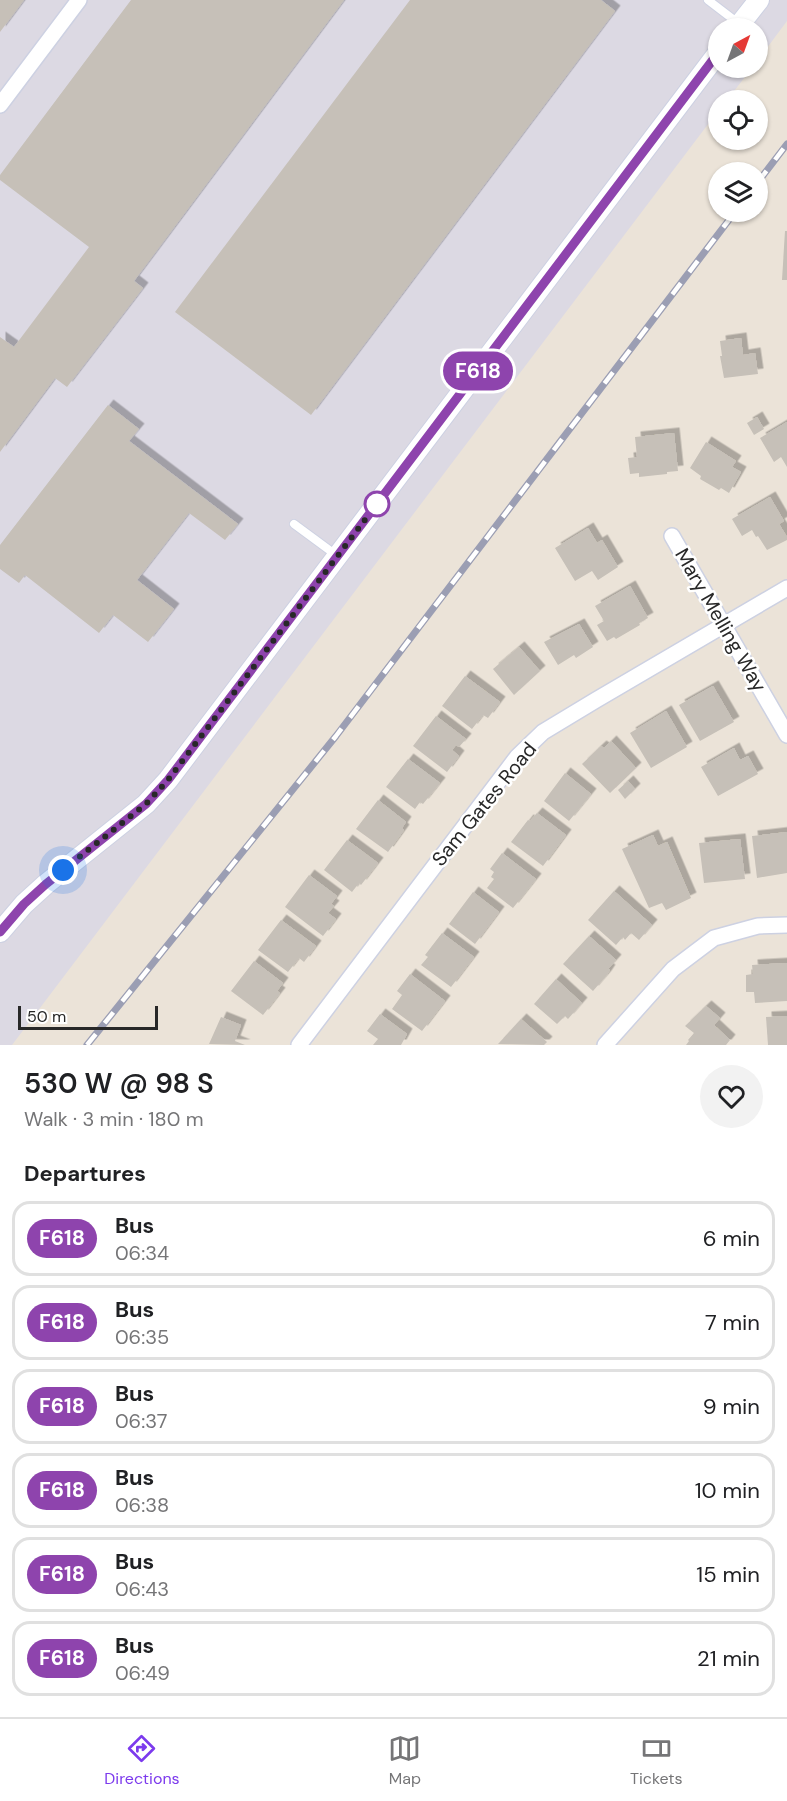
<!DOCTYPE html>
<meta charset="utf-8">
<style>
body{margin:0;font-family:"DM Sans",sans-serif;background:#f2f2f2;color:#202124;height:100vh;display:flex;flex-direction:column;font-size:22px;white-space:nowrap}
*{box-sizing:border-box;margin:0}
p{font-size:20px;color:#757577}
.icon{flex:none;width:33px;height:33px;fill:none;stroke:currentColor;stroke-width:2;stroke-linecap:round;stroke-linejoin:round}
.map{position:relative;height:1045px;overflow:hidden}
.drawer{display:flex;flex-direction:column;background:#fff;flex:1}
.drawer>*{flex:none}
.badge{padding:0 12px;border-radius:20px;font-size:21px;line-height:39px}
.needle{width:39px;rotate:41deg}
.buttons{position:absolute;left:708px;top:18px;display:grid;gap:12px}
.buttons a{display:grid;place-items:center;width:60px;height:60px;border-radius:50%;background:#fff;box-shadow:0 2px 4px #0004;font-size:30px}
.scale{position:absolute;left:18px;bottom:15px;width:140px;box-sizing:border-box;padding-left:6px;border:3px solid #282828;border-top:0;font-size:16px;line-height:21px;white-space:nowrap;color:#282828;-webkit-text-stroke:4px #fff;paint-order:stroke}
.you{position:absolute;width:30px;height:30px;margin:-15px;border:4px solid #fff;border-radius:50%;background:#1a73e8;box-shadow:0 0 0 9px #1a73e833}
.map>.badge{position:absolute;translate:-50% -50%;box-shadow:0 0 0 3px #fff}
h2{padding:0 24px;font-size:22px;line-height:54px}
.round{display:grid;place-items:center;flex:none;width:63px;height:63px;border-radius:32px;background:#f2f2f2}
.head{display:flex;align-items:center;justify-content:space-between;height:102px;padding:0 24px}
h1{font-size:28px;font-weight:600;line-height:45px}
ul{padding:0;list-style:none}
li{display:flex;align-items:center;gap:18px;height:75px;margin:0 12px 9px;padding:0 12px;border:3px solid #e0e0e0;border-radius:18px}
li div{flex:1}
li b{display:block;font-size:22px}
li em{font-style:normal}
li .badge{min-width:66px;font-weight:700;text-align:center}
.dock{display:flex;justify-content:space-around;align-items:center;height:84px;border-top:2px solid #e0e0e0;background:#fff;font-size:16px;color:#757577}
.dock a{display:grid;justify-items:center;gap:3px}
.dock .on{color:#7c3aed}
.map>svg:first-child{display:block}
</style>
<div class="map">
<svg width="787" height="1045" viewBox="0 0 787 1045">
<defs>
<filter id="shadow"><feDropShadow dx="5.5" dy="-5.5" stdDeviation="0" flood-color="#0004"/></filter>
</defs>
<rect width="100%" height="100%" fill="#ebe3d8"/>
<polygon fill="#dcd9e3" points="0,0 787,0 787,21 758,60 758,28 718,28 718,68 752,68 727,100 718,100 718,111 12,1045 0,1045"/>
<g fill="#c6c0b8" filter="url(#shadow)">
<polygon points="0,0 24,0 0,32"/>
<polygon points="131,0 344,0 134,281 143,288 67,387 55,378 0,452 0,337 14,347 89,247 0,180 0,175"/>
<polygon points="410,0 601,0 615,11 311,415 175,312"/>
<polygon points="785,231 787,231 787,280 782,280"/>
<polygon points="741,338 743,355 755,353 758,374 724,378 720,356 722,356 720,341"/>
<polygon points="108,405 139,429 129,441 238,524 225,540 189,513 137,580 174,609 148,642 113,615 99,633 25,575 19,583 0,569 0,545"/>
<polygon points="757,417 764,429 754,435 747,423"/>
<polygon points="787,422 787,467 781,457 774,462 760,438"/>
<polygon points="674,433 678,471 667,472 667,474 639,477 639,473 630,474 628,458 637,457 635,437"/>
<polygon points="706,442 736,461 732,467 741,472 729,493 721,488 719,490 700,479 701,476 690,468"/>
<polygon points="770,497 784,521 779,524 787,537 787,540 767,550 758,536 756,537 752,530 742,536 732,519"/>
<polygon points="588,528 597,543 602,540 618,567 598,580 592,571 575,581 555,548"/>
<polygon points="630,586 648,618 639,623 640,625 616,639 614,637 607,641 597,625 604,621 595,606"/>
<polygon points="579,624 593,647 576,658 574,655 558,665 544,642"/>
<polygon points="519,647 540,671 514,695 493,669"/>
<polygon points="465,676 500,702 488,718 483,715 472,729 442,706"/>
<polygon points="713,686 734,722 700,741 679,705"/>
<polygon points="666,711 687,747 651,768 630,733"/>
<polygon points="436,716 466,739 459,747 456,745 452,750 459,756 447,772 413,746"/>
<polygon points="611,741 636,768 610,793 582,764 601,746 604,748"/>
<polygon points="734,748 740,760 748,756 758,774 718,796 701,767"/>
<polygon points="408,759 440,783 423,804 420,802 415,809 386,787"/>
<polygon points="565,773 591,794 569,821 544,801"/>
<polygon points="628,781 635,789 625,799 618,790"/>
<polygon points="378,800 406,822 402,828 404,830 388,852 356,829"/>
<polygon points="537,813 566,835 543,866 511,842 528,820 530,821"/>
<polygon points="787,832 787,873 757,878 752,836"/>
<polygon points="653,835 658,846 667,842 691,898 666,910 662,903 649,908 622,849"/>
<polygon points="740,839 745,879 704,883 699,843"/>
<polygon points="347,840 378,863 361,885 359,883 352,892 324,870"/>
<polygon points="502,853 536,879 513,908 487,888 494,879 491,877 494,872 490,869"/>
<polygon points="309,875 337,896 331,904 334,906 328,913 336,919 323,936 285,907"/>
<polygon points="614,891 652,925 639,940 631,933 625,940 623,937 616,945 588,920"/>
<polygon points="473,892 499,912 475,944 449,924"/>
<polygon points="281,920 316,946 304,962 299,958 288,972 258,950"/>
<polygon points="442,933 474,957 451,987 421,965 428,957 425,955"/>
<polygon points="589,936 616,960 608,969 610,970 606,976 593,991 563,964"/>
<polygon points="254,961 283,983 277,991 280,993 263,1015 231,991"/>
<polygon points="787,963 787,1001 755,1003 754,992 746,992 746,975 753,974 752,965"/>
<polygon points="410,974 445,1001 422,1031 392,1009 402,995 397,991"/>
<polygon points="556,979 582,1003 568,1019 565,1016 557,1024 534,1004"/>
<polygon points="706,1006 720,1018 714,1025 730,1040 726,1045 686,1045 689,1041 688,1040 694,1033 685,1026"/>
<polygon points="380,1014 407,1034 401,1045 373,1045 378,1039 367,1031"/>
<polygon points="787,1016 787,1045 768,1045 766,1017"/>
<polygon points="221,1017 241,1025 235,1041 245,1045 209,1044"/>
<polygon points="521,1019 547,1042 544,1045 498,1044"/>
</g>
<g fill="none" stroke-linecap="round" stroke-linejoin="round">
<g stroke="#cdd1e2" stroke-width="10">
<g id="service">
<polyline points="708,0 738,23"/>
<polyline points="294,524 336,555"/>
</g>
</g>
<g stroke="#cdd1e2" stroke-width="18">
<g id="minor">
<polyline points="0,105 79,0"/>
<polyline points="672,536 787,735"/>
<polyline points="299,1045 517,757 543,732 596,700 787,588"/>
<polyline points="605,1045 673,969 714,938 758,926 787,925"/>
</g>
</g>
<g stroke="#cdd1e2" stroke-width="22">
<g id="tertiary">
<polyline points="737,28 759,0"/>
<polyline points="0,932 24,904 46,884 146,804 168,780 718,53"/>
</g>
</g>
<use href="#service" stroke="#fff" stroke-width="8"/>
<use href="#minor" stroke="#fff" stroke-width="15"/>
<use href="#tertiary" stroke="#fff" stroke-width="20"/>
<g stroke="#9b9eb3" stroke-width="7">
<g id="rail">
<polyline points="758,182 787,144"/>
<polyline points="87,1045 336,736 735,212"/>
</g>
</g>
<use href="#rail" stroke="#fff" stroke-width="4.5" stroke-dasharray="14" stroke-linecap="butt"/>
</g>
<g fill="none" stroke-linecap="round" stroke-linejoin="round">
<g stroke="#fff" stroke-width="14">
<polyline id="line" points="0,932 24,904 46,884 146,804 168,780 718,53"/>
</g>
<use href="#line" stroke="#8e44ad" stroke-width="9"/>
<polyline stroke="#282828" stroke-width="6" stroke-dasharray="0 10.8" points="63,870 146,804 168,780 380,500 377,504"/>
</g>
<circle fill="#fff" stroke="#8e44ad" stroke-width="3" cx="377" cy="504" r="12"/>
<g text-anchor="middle" stroke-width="5" stroke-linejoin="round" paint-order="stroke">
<g font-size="20" fill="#282828" stroke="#fff">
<text transform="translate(721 620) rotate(60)" y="7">Mary Melling Way</text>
<text transform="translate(484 804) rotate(-51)" y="7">Sam Gates Road</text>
</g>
</g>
</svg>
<div class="buttons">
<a><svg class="needle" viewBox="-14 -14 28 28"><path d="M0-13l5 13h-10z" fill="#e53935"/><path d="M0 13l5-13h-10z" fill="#757577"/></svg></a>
<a><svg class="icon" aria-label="locate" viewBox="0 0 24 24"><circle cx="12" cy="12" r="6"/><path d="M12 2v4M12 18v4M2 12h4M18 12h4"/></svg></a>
<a><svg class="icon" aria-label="layers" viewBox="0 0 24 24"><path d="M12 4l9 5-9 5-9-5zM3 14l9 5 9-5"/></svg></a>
</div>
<div class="scale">50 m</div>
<div class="you" style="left:63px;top:870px"></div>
<b class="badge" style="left:478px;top:371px;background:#8e44ad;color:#fff">F618</b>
</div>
<section class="drawer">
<div class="head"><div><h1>530 W @ 98 S</h1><p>Walk · 3 min · 180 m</p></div><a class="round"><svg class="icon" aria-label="heart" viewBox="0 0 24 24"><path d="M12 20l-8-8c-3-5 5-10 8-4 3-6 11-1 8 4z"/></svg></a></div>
<h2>Departures</h2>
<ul>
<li><span class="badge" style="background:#8e44ad;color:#fff">F618</span><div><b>Bus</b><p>06:34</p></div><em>6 min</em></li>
<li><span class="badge" style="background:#8e44ad;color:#fff">F618</span><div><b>Bus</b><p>06:35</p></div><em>7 min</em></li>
<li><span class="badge" style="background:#8e44ad;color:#fff">F618</span><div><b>Bus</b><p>06:37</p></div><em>9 min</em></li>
<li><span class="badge" style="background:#8e44ad;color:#fff">F618</span><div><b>Bus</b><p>06:38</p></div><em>10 min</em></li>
<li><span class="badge" style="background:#8e44ad;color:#fff">F618</span><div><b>Bus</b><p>06:43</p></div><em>15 min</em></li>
<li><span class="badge" style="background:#8e44ad;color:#fff">F618</span><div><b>Bus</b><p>06:49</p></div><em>21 min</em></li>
</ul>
</section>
<nav class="dock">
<a class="on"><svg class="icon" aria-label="directions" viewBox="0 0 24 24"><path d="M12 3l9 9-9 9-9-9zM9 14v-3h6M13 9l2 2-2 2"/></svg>Directions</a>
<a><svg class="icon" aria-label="map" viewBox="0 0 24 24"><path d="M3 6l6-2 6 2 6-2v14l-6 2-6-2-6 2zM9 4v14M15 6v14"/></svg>Map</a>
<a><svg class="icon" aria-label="tickets" viewBox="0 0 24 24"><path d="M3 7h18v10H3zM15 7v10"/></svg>Tickets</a>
</nav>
